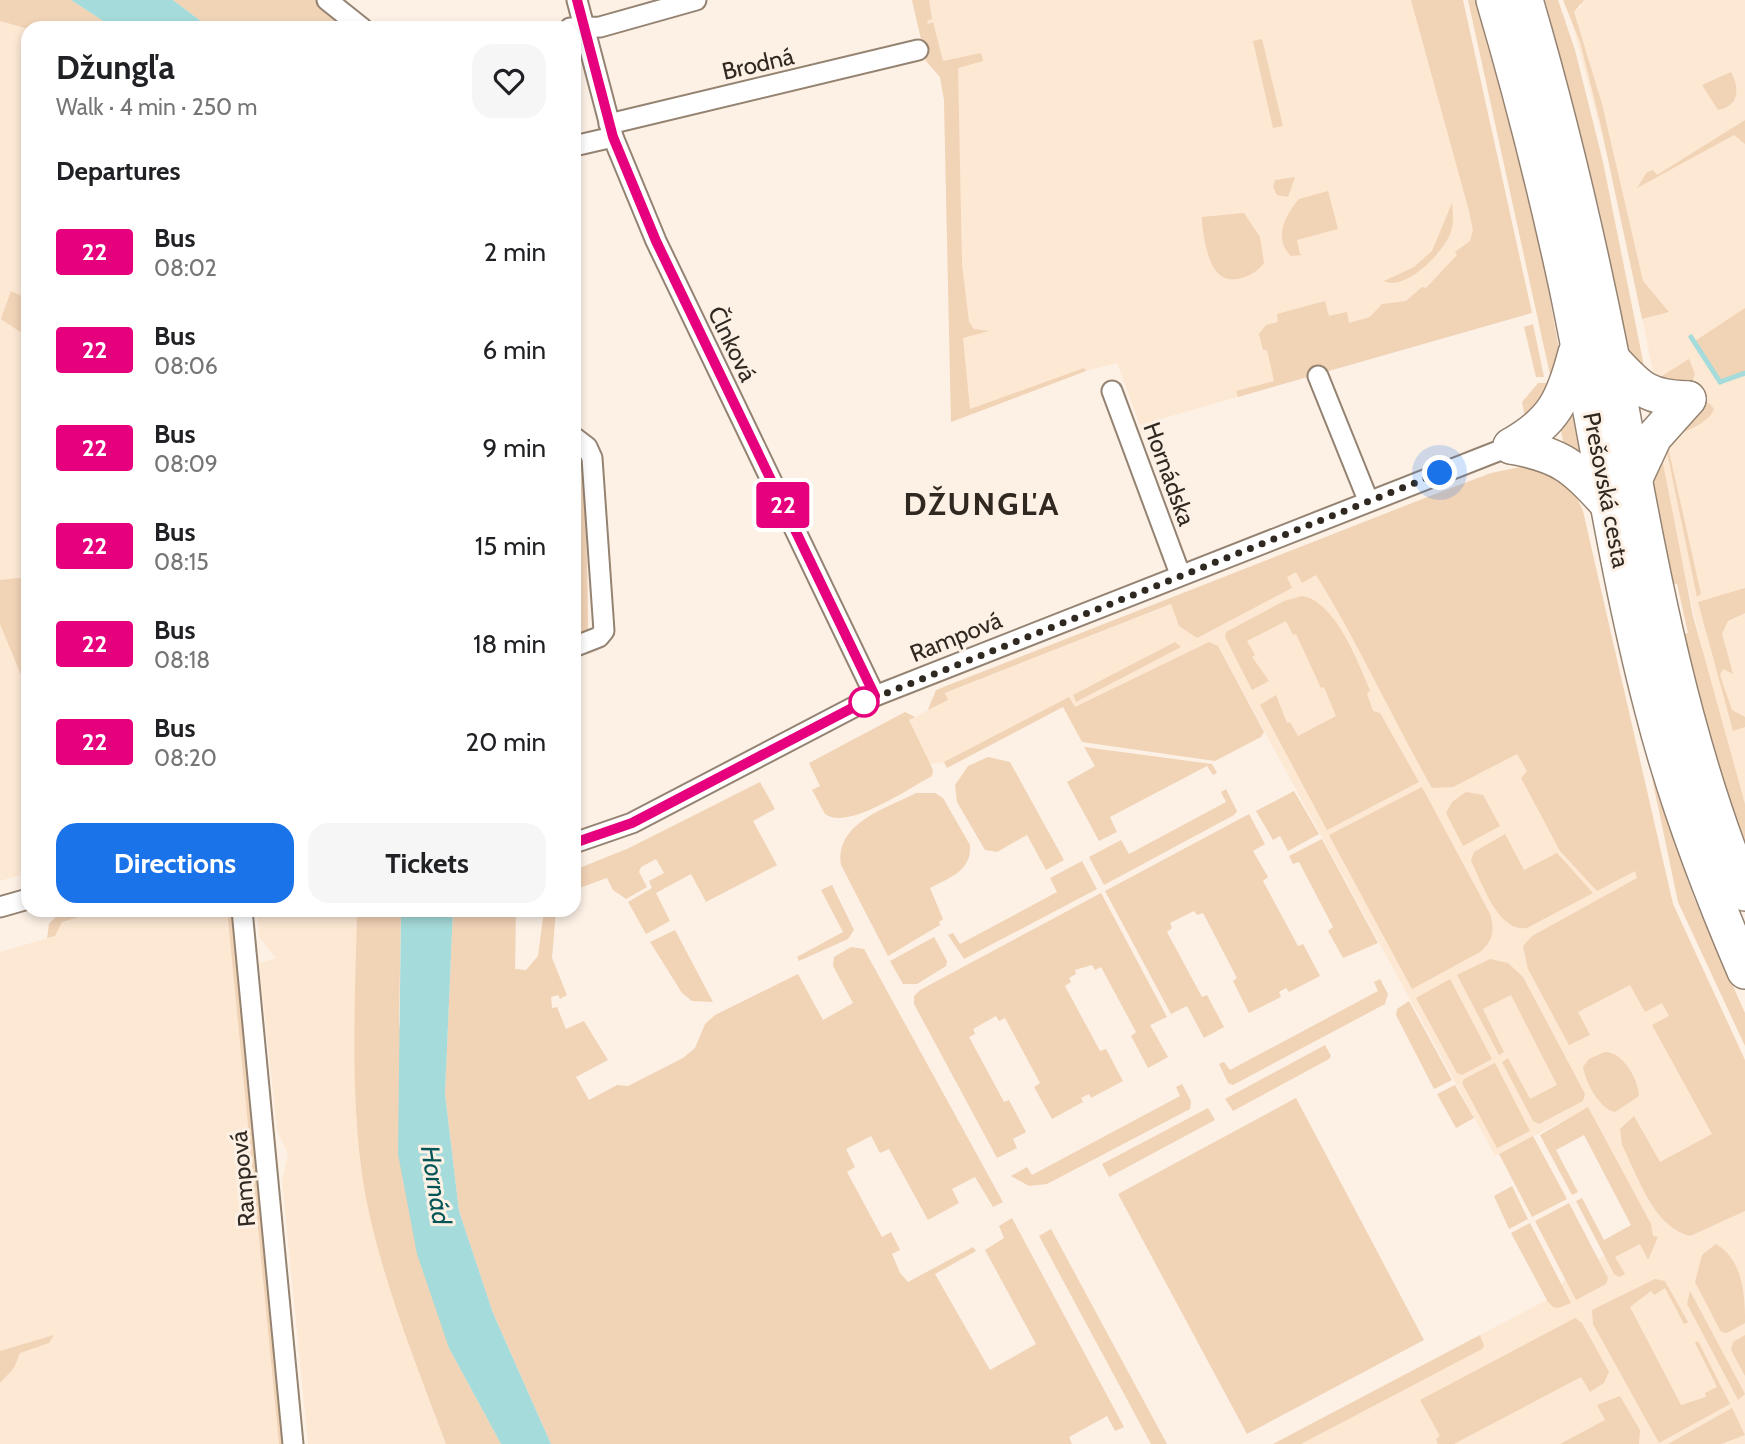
<!DOCTYPE html>
<meta charset="utf-8">
<style>
body{margin:0;font-family:Cabin,sans-serif;background:#f6f6f6;color:#202124;height:100vh;display:flex;flex-direction:column;font-size:26px;white-space:nowrap}
*{box-sizing:border-box;margin:0}
p{font-size:23px;color:#757577}
.icon{flex:none;width:38px;height:38px;fill:none;stroke:currentColor;stroke-width:2;stroke-linecap:round;stroke-linejoin:round}
.map{position:relative;flex:1;overflow:hidden}
.panel{position:absolute;left:21px;top:21px;width:560px;height:896px;display:flex;flex-direction:column;background:#fff;border-radius:21px;box-shadow:0 4px 10px #0003}
.panel>*{flex:none}
.badge{padding:0 14px;border-radius:5px;font-size:24px;line-height:46px}
.you{position:absolute;width:35px;height:35px;margin:-18px;border:5px solid #fff;border-radius:50%;background:#1a73e8;box-shadow:0 0 0 10px #1a73e833}
.map>.badge{position:absolute;translate:-50% -50%;box-shadow:0 0 0 4px #fff}
h2{padding:0 35px;font-size:26px;line-height:63px}
.round{display:grid;place-items:center;flex:none;width:74px;height:74px;border-radius:21px;background:#f6f6f6}
.head{display:flex;align-items:center;justify-content:space-between;height:119px;padding:0 35px}
h1{font-size:33px;font-weight:800;line-height:52px}
.button{display:flex;gap:14px;margin-top:auto;padding:14px 35px}
.button a{flex:1;height:80px;border-radius:21px;background:#1a73e8;color:#fff;font-size:28px;font-weight:800;line-height:80px;text-align:center}
.button a+a{background:#f6f6f6;color:#202124}
ul{padding:0;list-style:none}
li{display:flex;align-items:center;gap:21px;height:98px;padding:0 35px}
li div{flex:1}
li b{display:block;font-size:26px}
li em{font-style:normal}
li .badge{min-width:77px;font-weight:700;text-align:center}
.map>svg:first-child{display:block}
</style>
<div class="map">
<svg width="1745" height="1444" viewBox="0 0 1745 1444">
<rect width="100%" height="100%" fill="#fdf1e6"/>
<g fill="#fde8d4">
<polygon points="912,0 1440,0 1522,315 1140,425 1117,363 1086,371 951,422 944,100 940,77 926,61"/>
<polygon points="1580,0 1745,0 1745,804 1711,688 1673,521 1659,443 1656,388 1618,196 1570,15 1581,7"/>
<polygon points="0,21 28,29 28,873 0,881"/>
<polygon points="1520,467 1578,498 1583,511 1601,600 1614,768 1745,1074 1745,1444 1273,1444 1552,1297 1570,1273 1647,1235 1582,1111 1495,1156 1218,646 1074,714 1065,699 945,762 923,765 905,712 915,717 928,710 931,699"/>
<polygon points="102,910 227,910 279,1444 0,1444 0,952 55,936 62,922"/>
<polygon points="257,910 357,910 354,1044 370,1215 391,1292 446,1444 308,1444 282,1181 288,1154 277,1130 259,963 276,958 259,937"/>
</g>
<g fill="#f1d3b6">
<polygon points="0,0 71,0 114,28 28,29 0,21"/>
<polygon points="173,0 320,0 362,28 210,28"/>
<polygon points="912,0 929,0 932,19 927,21 928,24 933,22 943,61 981,53 983,61 958,68 962,264 969,322 974,329 989,331 963,338 970,409 1084,368 1086,371 951,422 944,100 940,77 926,61"/>
<polygon points="1411,0 1463,0 1532,313 1238,397 1236,391 1274,381 1267,350 1263,350 1259,334 1266,325 1278,322 1277,314 1325,301 1329,316 1347,312 1349,323 1370,317 1382,304 1406,301 1422,287 1426,288 1457,255 1455,252 1470,241 1473,230 1469,211"/>
<polygon points="1468,0 1475,0 1524,175 1545,270 1560,356 1554,393"/>
<polygon points="1545,0 1558,0 1575,50 1603,162 1648,386 1631,365 1600,212"/>
<polygon points="1563,0 1584,0 1574,12 1602,104 1643,281 1669,312 1642,319 1600,122 1580,42"/>
<polygon points="1262,39 1283,126 1273,128 1253,41"/>
<path d="M1731 72C1740 89 1739 106 1718 110L1702 85Z"/>
<polygon points="1745,120 1745,144 1734,135 1637,188 1647,172 1653,170 1657,175"/>
<polygon points="1295,177 1288,197 1277,195 1273,187 1275,180"/>
<path d="M1328 191 1338 229 1297 240 1300 254 1303 255 1291 256C1273 238 1285 216 1299 199Z"/>
<path d="M1452 203C1453 212 1454 222 1451 231 1446 250 1406 292 1384 281L1414 267 1432 251Z"/>
<path d="M1244 213 1260 237 1264 263C1255 276 1228 288 1216 271 1207 260 1202 231 1202 217Z"/>
<polygon points="11,291 28,299 28,337 1,319"/>
<polygon points="1745,308 1745,373 1722,381 1695,341"/>
<polygon points="1533,324 1544,377 1536,377 1524,327"/>
<polygon points="1689,359 1695,374 1691,385 1654,381"/>
<polygon points="1538,383 1546,383 1548,394 1525,417 1522,402"/>
<path d="M1709 403 1714 409C1709 424 1680 434 1666 438L1701 594 1697 597 1664 438 1703 404Z"/>
<polygon points="1571,408 1581,460 1565,451 1559,421"/>
<polygon points="1659,443 1693,616 1745,804 1745,844 1708,737 1683,634 1688,633 1677,584 1674,584 1652,481"/>
<path d="M584 467C586 522 588 576 588 631L574 640V469Z"/>
<path d="M1520 467C1549 471 1571 483 1583 511L1673 904 1745 1060V1211L1690 1236C1653 1227 1638 1176 1622 1145L1620 1129 1634 1116 1660 1162 1712 1134 1652 1025 1669 1016 1662 1003 1645 1012 1630 985 1578 1012 1590 1035 1569 1045 1528 969 1523 946 1532 936 1637 878 1635 871 1597 891 1560 851 1521 778 1527 771 1517 754 1453 787 1432 788C1392 718 1359 644 1316 575L1302 583 1296 572 1287 577 1292 588 1197 638 1179 626 1171 604 945 693 948 700 928 710 936 690 1435 494 1491 473Z"/>
<polygon points="28,577 28,692 0,624 0,580"/>
<polygon points="1745,588 1745,613 1728,621 1722,634 1733,674 1723,669 1720,675 1732,710 1745,717 1745,727 1733,731 1698,602"/>
<path d="M1302 596C1335 601 1358 662 1370 690L1367 694 1373 711 1380 713 1419 782 1327 830 1260 705 1276 695 1287 723 1290 722 1298 736 1336 716 1324 687 1321 688 1296 634 1293 635 1286 621 1247 641 1255 655 1252 657 1269 681 1252 690 1225 637 1226 632 1284 601Z"/>
<polygon points="1175,642 1181,647 1076,702 1073,695"/>
<polygon points="1209,642 1218,646 1264,732 1261,737 1215,761 1082,742 1063,707 947,768 944,762 1069,697 1075,707"/>
<path d="M905 712 915 717 909 720 933 770 932 776C909 788 848 831 825 814L812 790 820 786 809 763Z"/>
<polygon points="1084,747 1212,764 1217,773 1213,775 1207,766 1110,817 1117,832 1099,841 1067,782 1095,766"/>
<polygon points="988,757 1010,762 1064,860 1046,870 1027,835 997,852 985,850 957,802 955,785 968,766"/>
<polygon points="1652,778 1694,898 1745,1013 1745,1046 1678,902"/>
<polygon points="760,782 775,809 753,821 777,865 706,902 691,874 656,893 670,921 646,934 628,902 652,888 649,881 664,873 656,859 641,867 639,872 647,887 626,899 613,890 607,878 574,890 574,870 577,869 629,848"/>
<path d="M1422 787 1490 914C1495 930 1493 941 1480 952L1412 989 1329 835Z"/>
<polygon points="1226,789 1237,811 1234,815 1104,885 1089,857 1121,840 1129,854 1226,802 1221,792"/>
<polygon points="1294,791 1319,834 1288,851 1280,836 1273,840 1256,811"/>
<polygon points="1466,792 1483,795 1500,826 1463,846 1446,813 1452,802"/>
<path d="M916 793H935L943 798 970 845C972 871 949 878 930 888L943 919 939 922 940 925 888 956 841 865C835 823 885 809 916 793Z"/>
<polygon points="1249,814 1265,844 1253,851 1268,877 1263,881 1298,946 1303,944 1320,976 1289,992 1286,988 1279,992 1281,997 1249,1013 1233,981 1237,978 1203,913 1197,915 1194,911 1170,923 1172,928 1167,932 1202,997 1207,995 1224,1027 1204,1038 1187,1006 1171,1014 1105,891"/>
<path d="M1505 834 1524 870 1557 853 1593 893 1527 928C1498 933 1482 882 1471 861L1474 852Z"/>
<polygon points="1322,839 1378,943 1343,958 1328,931 1333,927 1299,862 1293,864 1289,856"/>
<polygon points="1082,861 1097,889 964,959 948,935 953,933 960,944 1057,892 1050,878"/>
<polygon points="832,885 854,930 848,939 799,961 797,957 843,932 821,890"/>
<polygon points="1101,893 1167,1017 1150,1025 1168,1057 1148,1068 1131,1036 1136,1032 1101,967 1095,970 1092,965 1075,970 1076,974 1069,978 1071,982 1065,986 1100,1051 1106,1049 1123,1081 1091,1098 1089,1094 1081,1098 1083,1102 1052,1119 1034,1087 1040,1083 1005,1018 999,1021 996,1016 973,1029 975,1034 969,1037 1004,1102 1009,1100 1026,1132 1013,1139 1017,1148 997,1158 914,1004 914,996 920,990"/>
<polygon points="62,910 102,910 62,922 55,936 47,938 49,924"/>
<polygon points="227,910 232,910 237,966 240,966 285,1444 279,1444"/>
<path d="M357 910H401L399 1023 449 1348 501 1444H446C418 1369 388 1295 370 1217 348 1122 355 1008 357 910Z"/>
<polygon points="453,910 516,910 515,969 526,970 538,956 544,910 556,910 552,958 567,995 560,999 558,995 551,997 552,1008 557,1007 566,1029 584,1021 608,1060 576,1077 589,1100 617,1085 628,1086 683,1058 695,1048 705,1024 715,1015 798,974 823,1020 853,1003 833,966 834,957 851,947 864,949 1003,1202 993,1207 975,1177 952,1189 959,1203 928,1220 889,1149 880,1153 871,1136 846,1149 855,1167 847,1172 882,1237 891,1232 900,1250 892,1254 900,1273 908,1282 973,1247 976,1251 935,1274 990,1370 1036,1344 985,1250 1004,1238 999,1226 1012,1218 1124,1427 1115,1431 1107,1416 1069,1437 1072,1444 551,1444 493,1313 459,1211 445,1094"/>
<polygon points="675,930 713,1002 692,1001 682,993 650,942"/>
<polygon points="934,937 947,961 946,966 917,984 903,984 890,961"/>
<polygon points="1490,959 1508,963 1523,977 1585,1094 1583,1101 1539,1124 1533,1121 1502,1062 1508,1058 1530,1099 1557,1085 1511,995 1483,1009 1504,1052 1499,1055 1457,975"/>
<polygon points="1380,979 1388,994 1385,1004 1233,1085 1228,1083 1219,1064 1224,1062 1230,1070 1378,991 1374,982"/>
<polygon points="1450,979 1492,1059 1462,1075 1457,1073 1416,998"/>
<polygon points="1409,1001 1452,1080 1434,1089 1396,1015 1397,1009"/>
<polygon points="1325,1045 1331,1056 1329,1059 1233,1111 1225,1099"/>
<path d="M1605 1052C1623 1052 1638 1079 1639 1096L1615 1112C1600 1110 1585 1081 1583 1067L1589 1059Z"/>
<polygon points="1495,1063 1530,1131 1497,1148 1462,1083 1464,1079"/>
<polygon points="1182,1084 1191,1101 1190,1109 1047,1184 1029,1186 1011,1176 1027,1167 1032,1175 1180,1096 1176,1087"/>
<polygon points="1455,1085 1474,1118 1456,1128 1437,1094"/>
<polygon points="1296,1098 1424,1340 1247,1434 1118,1194"/>
<polygon points="1588,1107 1651,1224 1653,1236 1658,1237 1648,1260 1640,1244 1615,1257 1625,1274 1619,1277 1614,1274 1576,1201 1582,1198 1604,1240 1631,1225 1584,1135 1556,1150 1578,1192 1572,1195 1540,1135"/>
<polygon points="1208,1108 1215,1120 1109,1177 1102,1164"/>
<polygon points="1533,1136 1567,1199 1532,1217 1499,1154"/>
<polygon points="1512,1186 1528,1219 1509,1229 1494,1196"/>
<polygon points="1569,1203 1608,1278 1606,1284 1576,1300 1535,1221"/>
<polygon points="1530,1223 1571,1303 1558,1308 1553,1307 1548,1302 1511,1233"/>
<polygon points="1051,1229 1167,1444 1151,1444 1039,1236"/>
<path d="M1716 1244C1743 1260 1745 1295 1745 1323L1727 1333 1721 1332 1695 1282 1702 1255Z"/>
<polygon points="1655,1279 1665,1281 1688,1322 1684,1324 1665,1288 1654,1295 1651,1291 1630,1307 1681,1405 1706,1397 1705,1393 1717,1387 1695,1343 1698,1341 1730,1404 1659,1443 1593,1324 1592,1310"/>
<polygon points="1690,1291 1745,1394 1738,1400 1687,1304"/>
<polygon points="1575,1318 1582,1323 1609,1372 1604,1383 1590,1392 1581,1377 1454,1444 1438,1444 1436,1439 1440,1436 1420,1400"/>
<polygon points="54,1335 49,1343 20,1353 14,1368 0,1383 0,1351"/>
<polygon points="1480,1335 1484,1346 1482,1349 1301,1444 1273,1444"/>
<polygon points="1745,1335 1745,1376 1731,1350 1733,1342"/>
<polygon points="1620,1396 1640,1430 1639,1444 1560,1444 1605,1420 1597,1405"/>
<polygon points="1732,1408 1745,1435 1721,1444 1668,1444"/>
</g>
<g fill="#a5dbda">
<polygon points="71,0 173,0 210,28 114,28"/>
<polygon points="401,910 453,910 445,1094 459,1211 493,1313 551,1444 501,1444 449,1348 417,1254 398,1154"/>
</g>
<g fill="none" stroke-linecap="round" stroke-linejoin="round">
<g stroke="#a5dbda" stroke-width="5">
<polyline points="1691,337 1720,382"/>
<polyline points="1720,382 1745,373"/>
</g>
<g stroke="#958372" stroke-width="23">
<g id="street">
<polyline points="327,0 362,28"/>
<polyline points="577,0 613,137 656,241 875,696"/>
<polyline points="570,28 600,27 696,0"/>
<polyline points="609,124 918,50"/>
<polyline points="574,146 613,137"/>
<polyline points="1318,376 1368,500"/>
<polyline points="1112,391 1180,574"/>
<polyline points="574,437 587,447 592,458 604,631 599,637 576,646"/>
<polyline points="574,843 632,823 875,696 1511,446"/>
<polyline points="0,907 28,899"/>
<polyline points="242,910 293,1444"/>
</g>
</g>
<g stroke="#958372" stroke-width="38">
<g id="highway">
<path d="M1494 0C1522 95 1546 190 1567 287 1596 427 1616 569 1652 707 1675 798 1708 885 1745 971"/>
<path d="M1525 0C1560 119 1588 239 1612 360 1646 540 1675 723 1745 893"/>
<path d="M1611 358C1639 388 1646 398 1688 399"/>
<path d="M1511 446C1554 422 1564 399 1576 353"/>
<path d="M1511 446C1562 455 1574 467 1608 504"/>
<polyline points="1634,480 1654,437 1688,399"/>
</g>
</g>
<use href="#street" stroke="#fff" stroke-width="19"/>
<use href="#highway" stroke="#fff" stroke-width="35"/>
</g>
<g fill="none" stroke-linecap="round" stroke-linejoin="round">
<g stroke="#fff" stroke-width="16">
<polyline id="line" points="574,843 632,823 875,696 656,241 613,137 577,0"/>
</g>
<use href="#line" stroke="#e6007e" stroke-width="10"/>
<polyline stroke="#302922" stroke-width="7" stroke-dasharray="0 12.6" points="864,702 1440,473"/>
</g>
<circle fill="#fff" stroke="#e6007e" stroke-width="3.5" cx="864" cy="702" r="14"/>
<g text-anchor="middle" stroke-width="6" stroke-linejoin="round" paint-order="stroke">
<g font-size="24" fill="#302922" stroke="#fdf1e6">
<text transform="translate(758 64) rotate(-13)" y="8">Brodná</text>
<text transform="translate(732 344) rotate(64)" y="8">Člnková</text>
<text transform="translate(1169 474) rotate(70)" y="8">Hornádska</text>
<text transform="translate(1606 490) rotate(79)" y="8">Prešovská cesta</text>
<text transform="translate(956 637) rotate(-22)" y="8">Rampová</text>
<text transform="translate(243 1179) rotate(-95)" y="8">Rampová</text>
</g>
<g font-size="26" font-style="italic" fill="#045555" stroke="#fdf1e6">
<text transform="translate(436 1185) rotate(81)" y="9">Hornád</text>
</g>
<g font-size="32" font-weight="bold" letter-spacing="2" fill="#302922" stroke="#fdf1e6">
<text x="982" y="515">DŽUNGĽA</text>
</g>
</g>
</svg>
<div class="you" style="left:1440px;top:473px"></div>
<b class="badge" style="left:783px;top:505px;background:#e6007e;color:#fff">22</b>
<section class="panel">
<div class="head"><div><h1>Džungľa</h1><p>Walk · 4 min · 250 m</p></div><a class="round"><svg class="icon" aria-label="heart" viewBox="0 0 24 24"><path d="M12 20l-8-8c-3-5 5-10 8-4 3-6 11-1 8 4z"/></svg></a></div>
<h2>Departures</h2>
<ul>
<li><span class="badge" style="background:#e6007e;color:#fff">22</span><div><b>Bus</b><p>08:02</p></div><em>2 min</em></li>
<li><span class="badge" style="background:#e6007e;color:#fff">22</span><div><b>Bus</b><p>08:06</p></div><em>6 min</em></li>
<li><span class="badge" style="background:#e6007e;color:#fff">22</span><div><b>Bus</b><p>08:09</p></div><em>9 min</em></li>
<li><span class="badge" style="background:#e6007e;color:#fff">22</span><div><b>Bus</b><p>08:15</p></div><em>15 min</em></li>
<li><span class="badge" style="background:#e6007e;color:#fff">22</span><div><b>Bus</b><p>08:18</p></div><em>18 min</em></li>
<li><span class="badge" style="background:#e6007e;color:#fff">22</span><div><b>Bus</b><p>08:20</p></div><em>20 min</em></li>
</ul>
<div class="button"><a>Directions</a><a>Tickets</a></div>
</section>
</div>
